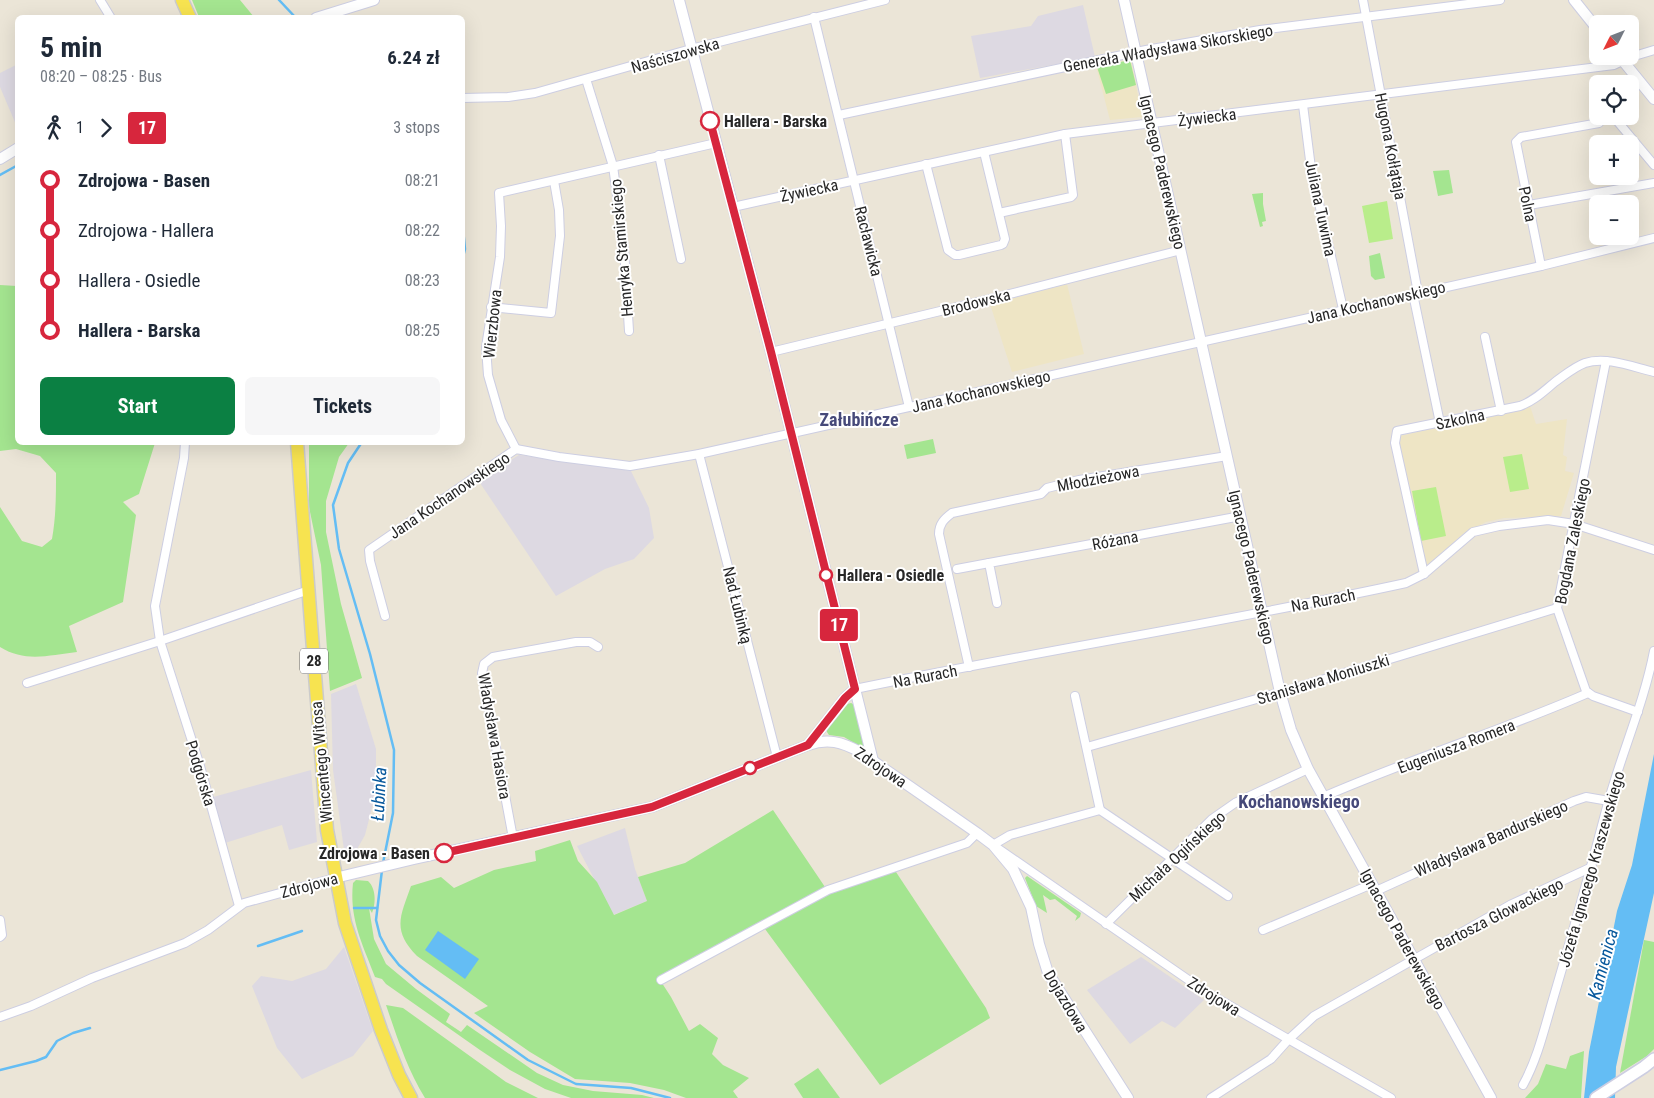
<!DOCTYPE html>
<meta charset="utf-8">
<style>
body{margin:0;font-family:"Roboto Condensed",sans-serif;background:#f6f6f7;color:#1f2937;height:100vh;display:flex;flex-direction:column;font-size:19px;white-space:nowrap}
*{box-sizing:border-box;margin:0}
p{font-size:16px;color:#747a83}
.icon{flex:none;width:28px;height:28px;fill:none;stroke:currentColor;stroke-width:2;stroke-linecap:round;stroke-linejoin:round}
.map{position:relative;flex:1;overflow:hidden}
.drawer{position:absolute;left:15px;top:15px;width:450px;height:430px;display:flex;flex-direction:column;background:#fff;border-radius:8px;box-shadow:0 5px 20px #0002}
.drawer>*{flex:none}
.badge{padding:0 10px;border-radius:4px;font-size:18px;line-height:32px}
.needle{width:32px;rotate:228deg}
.buttons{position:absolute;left:1589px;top:15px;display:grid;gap:10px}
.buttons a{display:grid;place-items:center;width:50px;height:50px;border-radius:8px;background:#fff;box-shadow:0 5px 20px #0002;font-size:25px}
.map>.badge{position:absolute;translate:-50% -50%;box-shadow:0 0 0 2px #fff}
.legs{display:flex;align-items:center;gap:8px;height:55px;padding:0 25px;font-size:16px}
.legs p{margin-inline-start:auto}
.head{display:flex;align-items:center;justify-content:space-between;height:85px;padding:0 25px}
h1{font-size:28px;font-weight:700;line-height:38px}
.primary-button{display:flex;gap:10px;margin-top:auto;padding:10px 25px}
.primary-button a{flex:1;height:58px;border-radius:8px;background:#0b8043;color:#fff;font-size:20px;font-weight:700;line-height:58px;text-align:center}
.primary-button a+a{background:#f6f6f7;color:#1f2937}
ul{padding:0 25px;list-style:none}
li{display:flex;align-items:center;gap:18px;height:50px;font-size:19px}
li i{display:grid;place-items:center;width:8px;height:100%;margin:0 6px;background:currentColor}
li i::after{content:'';width:12px;height:12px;margin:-6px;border:4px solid;border-radius:50%;background:#fff}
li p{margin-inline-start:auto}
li:first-child i{background:linear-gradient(#0000 50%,currentColor 0)}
li:last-child i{background:linear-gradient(currentColor 50%,#0000 0)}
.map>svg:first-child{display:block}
</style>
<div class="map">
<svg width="1654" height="1098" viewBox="0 0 1654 1098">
<rect width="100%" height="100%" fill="#ebe5d7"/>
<g fill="#ddd9e2">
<polygon points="1083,5 1095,57 980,78 971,36 1031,26 1038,16"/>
<polygon points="16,65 18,69 17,127 0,87 0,73"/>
<polygon points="519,455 631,471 649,508 654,538 634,559 605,569 556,596 478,480"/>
<polygon points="356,684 376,749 376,792 365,835 351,860 345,857 333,770 331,694"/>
<polygon points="311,770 317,842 289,850 282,825 225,843 213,797"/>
<polygon points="625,828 635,869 647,901 613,915 577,846"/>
<polygon points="344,947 373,1031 353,1056 302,1079 277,1048 252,986 261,976 292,981 326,969"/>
<polygon points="1141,957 1204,1000 1175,1028 1162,1021 1130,1044 1087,990"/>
</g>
<g fill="#eee5c5">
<polygon points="1131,59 1142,117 1110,120 1096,66"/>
<polygon points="1067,284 1084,354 1012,372 990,304"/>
<polygon points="1530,406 1536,424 1567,419 1563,455 1567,457 1565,471 1574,473 1561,516 1504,518 1486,522 1464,533 1428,566 1425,566 1398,444 1400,436"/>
</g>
<g fill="#a4e590">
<polygon points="192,0 240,0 254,17 199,17"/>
<polygon points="1130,60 1136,85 1106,94 1097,67"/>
<polygon points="1449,170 1453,193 1438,196 1433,171"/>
<polygon points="1263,193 1263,204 1266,221 1262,222 1263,226 1260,227 1252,194"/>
<polygon points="1380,253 1385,278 1375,280 1371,276 1369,256"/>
<path d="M0 285 17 286 18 442 155 443 139 494 123 502 136 515 123 602 69 626 77 652C49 655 26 663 0 647V507L22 541 42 547 52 539C56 517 56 495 56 473L40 456 16 449 0 451Z"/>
<polygon points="933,439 936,453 907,459 904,445"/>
<polygon points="309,443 349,443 339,457 326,501 326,532 341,604 362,678 330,691 321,565 309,507"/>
<polygon points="851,703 855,705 864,746 861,747 844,737 829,735 827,732 827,730 847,704"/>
<path d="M773 810 825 887 658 977 671 997 689 1031 700 1024 718 1038 712 1054 723 1065 749 1078 733 1091 738 1098H686L664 1090 630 1083 575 1079 530 1052 474 1013 488 1006 417 956C391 930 401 915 411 886L441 877 454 888 494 870 536 861 535 851 570 840 578 861 597 882 614 915 647 901 638 877 685 863Z"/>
<polygon points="894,869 986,1008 990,1018 880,1085 765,929 830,892"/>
<polygon points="1027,876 1081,913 1080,917 1075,921 1077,916 1055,899 1050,900 1043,895 1047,913 1036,906 1025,878"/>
<path d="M356 880 368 881C376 888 376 903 372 913L369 908 374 939 386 964 416 989 450 1014 446 1022 461 1032 467 1025 537 1073 563 1085 593 1091 642 1095 654 1098H571L545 1089 510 1070 480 1050 386 984 382 979 375 977C363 945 349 919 353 883Z"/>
<polygon points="1644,940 1654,942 1654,1049 1647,1056 1620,1073"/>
<path d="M386 1005 403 1008 506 1082 538 1098H425C407 1069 397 1037 386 1005Z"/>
<polygon points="1584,1051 1581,1098 1525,1098 1538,1084 1546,1064 1566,1069 1570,1056"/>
<polygon points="818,1068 840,1098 803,1098 794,1084"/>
</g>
<g fill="#b9ed8b">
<polygon points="1387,201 1393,239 1369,243 1362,206"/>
<polygon points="1522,454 1529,489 1510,492 1503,457"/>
<polygon points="1436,487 1446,536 1421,541 1412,491"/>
</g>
<g fill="#64bdf4">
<polygon points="1654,754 1654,893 1616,1067 1615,1098 1584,1098 1589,1052 1617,911 1632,865"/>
<polygon points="438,931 479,959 465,979 425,950"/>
</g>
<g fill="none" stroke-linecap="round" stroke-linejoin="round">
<g stroke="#64bdf4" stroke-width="2.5">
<polyline points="279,0 296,18"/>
<polyline points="0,175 18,165"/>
<polyline points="462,218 465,249 462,261"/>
<polyline points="362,442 348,463 333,505 339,549 370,654 394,750 393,813 383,863"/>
<polyline points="382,870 376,920 380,936 388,951 399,965 420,983 528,1060 576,1084 631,1088 670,1098"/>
<polyline points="354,908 377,908"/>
<polyline points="258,946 302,931"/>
<polyline points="0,1070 36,1061 46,1057 57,1041 73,1033 90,1028"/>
</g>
<g stroke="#cdcee2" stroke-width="10">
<g id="minor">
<polyline points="100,0 111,18"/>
<polyline points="1363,0 1418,293"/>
<polyline points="814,17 909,407"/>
<polyline points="586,79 613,166 624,248 629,331"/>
<polyline points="462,98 508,97 535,93 691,49 885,0"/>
<polyline points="1303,105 1311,168 1343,309"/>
<polyline points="839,115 1146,50 1260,30 1500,0"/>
<polyline points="1613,116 1654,165"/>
<polyline points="659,155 681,259"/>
<polyline points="926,164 948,250 955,255 959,255 1001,245 1003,244 1005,239 984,152"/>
<polyline points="1529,205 1654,183"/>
<polyline points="733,207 1065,134 1614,65 1631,57 1654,50"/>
<polyline points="999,213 1071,197 1073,195 1065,134"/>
<polyline points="1541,266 1516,142 1521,137 1599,123"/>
<polyline points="1413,294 1440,423"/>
<polyline points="491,307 551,313 560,236 559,210 554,181"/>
<polyline points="1485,337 1501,411"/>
<polyline points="771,352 994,298 1181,250"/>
<polyline points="1606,361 1557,608 1586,691 1593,696 1638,712"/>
<polyline points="185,442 184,458 155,606 160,641 200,766 239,906"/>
<polyline points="516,449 501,420 488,375 486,347 500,257 501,226 499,193 716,143"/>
<polyline points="699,454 777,757"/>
<polyline points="957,569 989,563"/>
<path d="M1424 574 1395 443 1397 431 1520 406C1534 401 1544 391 1555 382 1565 375 1574 367 1585 363 1606 356 1633 367 1654 372"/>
<polyline points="997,603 989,563 1241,516"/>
<polyline points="385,616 370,561 369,550 516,449 559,457 630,466 699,454 1541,266 1654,238"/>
<path d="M969 667 939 534C939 524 944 519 952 513L1041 494 1047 488 1079 480 1227 456"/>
<polyline points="27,683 160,641 309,590"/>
<path d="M855 689C1038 651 1223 623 1406 583L1424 574 1473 532 1499 526 1548 520 1574 524 1654 550"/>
<polyline points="1075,696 1100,810"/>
<polyline points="1087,747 1285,691 1557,608"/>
<path d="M1323 797C1410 759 1501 731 1588 693"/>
<polyline points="1100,810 1010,835 993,845 1206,992 1391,1098"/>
<polyline points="1100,810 1228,896"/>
<polyline points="513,838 482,673 484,664 493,657 576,642 590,642 598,647"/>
<polyline points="1376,891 1574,801 1586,797 1609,801"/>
<polyline points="0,920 2,935 0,937"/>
<polyline points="1106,924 1212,819 1235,803 1308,769"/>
<polyline points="1263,930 1372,884"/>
<polyline points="661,980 828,890 967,843 977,833"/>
<polyline points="0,1017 31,1006 92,978 185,943 208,930 244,903 335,878"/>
<path d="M1523 1085C1538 1058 1545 1026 1554 996 1573 932 1591 868 1608 803 1622 752 1644 703 1654 651"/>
<polyline points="1211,1098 1271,1059 1288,1040 1314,1016 1510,905 1592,867"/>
</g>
</g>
<g stroke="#cdcee2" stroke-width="12">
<g id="tertiary">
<polyline points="679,0 771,352 873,761"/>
<polyline points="1124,0 1280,692 1291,730 1308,769 1491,1098"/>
<polyline points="1574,0 1598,30"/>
<polyline points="316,18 374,0"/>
<polyline points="1619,56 1654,99"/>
<polyline points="0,159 18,148"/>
<polyline points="809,744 845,698 855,689"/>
<path d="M335 878 414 859 652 807 808 745C828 738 842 742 860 752L977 833 993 845 1013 869 1031 907 1039 944 1048 973 1128 1098"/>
</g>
</g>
<g stroke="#cdcee2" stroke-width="14">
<polyline id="secondary" points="1596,1098 1644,1067 1654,1059"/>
</g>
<g stroke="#cbcbcb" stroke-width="15">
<g id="primary">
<polyline points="182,0 190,18"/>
<polyline points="297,442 327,830 345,923 381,1030 399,1075 411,1098"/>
</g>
</g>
<use href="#minor" stroke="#fff" stroke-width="8"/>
<use href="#tertiary" stroke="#fff" stroke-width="10"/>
<use href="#secondary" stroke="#fff" stroke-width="11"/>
<use href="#primary" stroke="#f7e350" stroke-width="12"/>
</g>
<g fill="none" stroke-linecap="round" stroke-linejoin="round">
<g stroke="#fff" stroke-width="11">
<polyline id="line-1" points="444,853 652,807 808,745 845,698 855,689 771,352 710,121"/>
</g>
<use href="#line-1" stroke="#d7263d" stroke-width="8"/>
</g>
<g fill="#fff" stroke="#d7263d" stroke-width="2.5">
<circle cx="710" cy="121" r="9"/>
<circle cx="826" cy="575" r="6"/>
<circle cx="750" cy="768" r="6"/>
<circle cx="444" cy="853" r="9"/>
</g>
<g text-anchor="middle" stroke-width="4" stroke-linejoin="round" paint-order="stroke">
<rect fill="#fff" stroke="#686868" stroke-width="1" x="300" y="648.5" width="28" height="25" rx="4"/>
<g font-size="15" font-weight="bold" fill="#272727">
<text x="314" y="666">28</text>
</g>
<g font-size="16" fill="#272727" stroke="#fff">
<text transform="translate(1168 48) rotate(-10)" y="6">Generała Władysława Sikorskiego</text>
<text transform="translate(675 55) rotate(-16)" y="6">Naściszowska</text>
<text transform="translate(1207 117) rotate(-7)" y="6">Żywiecka</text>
<text transform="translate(1391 146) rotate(79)" y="6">Hugona Kołłątaja</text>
<text transform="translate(1163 172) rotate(77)" y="6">Ignacego Paderewskiego</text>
<text transform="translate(809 190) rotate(-12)" y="6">Żywiecka</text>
<text transform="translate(1528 204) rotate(78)" y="6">Polna</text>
<text transform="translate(1321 208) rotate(78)" y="6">Juliana Tuwima</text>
<text transform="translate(869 241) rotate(76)" y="6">Racławicka</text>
<text transform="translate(621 248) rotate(-95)" y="6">Henryka Stamirskiego</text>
<text transform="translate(976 302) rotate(-14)" y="6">Brodowska</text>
<text transform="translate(1376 302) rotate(-13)" y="6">Jana Kochanowskiego</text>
<text transform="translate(492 324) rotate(-84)" y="6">Wierzbowa</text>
<text transform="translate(981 391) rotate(-13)" y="6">Jana Kochanowskiego</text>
<text transform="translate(1460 419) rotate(-12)" y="6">Szkolna</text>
<text transform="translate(1098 478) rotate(-11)" y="6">Młodzieżowa</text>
<text transform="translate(449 495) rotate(-34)" y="6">Jana Kochanowskiego</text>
<text transform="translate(1115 540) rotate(-11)" y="6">Różana</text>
<text transform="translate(1572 541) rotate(-79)" y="6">Bogdana Zaleskiego</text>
<text transform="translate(1252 567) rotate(77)" y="6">Ignacego Paderewskiego</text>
<text transform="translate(1323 600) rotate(-11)" y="6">Na Rurach</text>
<text transform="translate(738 605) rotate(76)" y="6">Nad Łubinką</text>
<text transform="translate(925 676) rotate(-11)" y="6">Na Rurach</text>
<text transform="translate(1323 679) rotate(-17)" y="6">Stanisława Moniuszki</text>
<text transform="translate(495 736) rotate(80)" y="6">Władysława Hasiora</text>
<text transform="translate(1456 746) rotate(-21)" y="6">Eugeniusza Romera</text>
<text transform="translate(321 762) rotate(-95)" y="6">Wincentego Witosa</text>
<text transform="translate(881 767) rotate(34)" y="6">Zdrojowa</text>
<text transform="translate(201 773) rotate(73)" y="6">Podgórska</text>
<text transform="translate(1491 838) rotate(-24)" y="6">Władysława Bandurskiego</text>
<text transform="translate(1177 856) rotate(-43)" y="6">Michała Ogińskiego</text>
<text transform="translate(1591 869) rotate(-74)" y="6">Józefa Ignacego Kraszewskiego</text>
<text transform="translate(309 885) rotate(-15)" y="6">Zdrojowa</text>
<text transform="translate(1499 914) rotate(-27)" y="6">Bartosza Głowackiego</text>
<text transform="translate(1403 939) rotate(61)" y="6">Ignacego Paderewskiego</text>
<text transform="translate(1214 996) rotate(32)" y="6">Zdrojowa</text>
<text transform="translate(1066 1001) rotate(59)" y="6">Dojazdowa</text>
</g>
<g font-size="16" font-weight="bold" fill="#272727" stroke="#fff" text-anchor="start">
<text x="724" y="127">Hallera - Barska</text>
<text x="837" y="581">Hallera - Osiedle</text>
<text x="430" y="859" text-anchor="end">Zdrojowa - Basen</text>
</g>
<g font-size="18" font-weight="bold" fill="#464979" stroke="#fff">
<text x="859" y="426">Załubińcze</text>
<text x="1299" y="808">Kochanowskiego</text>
</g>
<g font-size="18" font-style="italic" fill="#07589c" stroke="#fff">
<text transform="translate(379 794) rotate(-87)" y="6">Łubinka</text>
<text transform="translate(1603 964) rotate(-75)" y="6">Kamienica</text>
</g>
</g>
</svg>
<div class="buttons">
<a><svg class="needle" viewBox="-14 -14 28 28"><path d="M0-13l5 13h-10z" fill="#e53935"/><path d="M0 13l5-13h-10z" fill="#747a83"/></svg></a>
<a><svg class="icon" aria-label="locate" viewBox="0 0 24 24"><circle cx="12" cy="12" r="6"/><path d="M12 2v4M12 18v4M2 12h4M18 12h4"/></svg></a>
<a>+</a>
<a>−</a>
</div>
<b class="badge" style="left:839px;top:625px;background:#d7263d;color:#fff">17</b>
<section class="drawer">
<div class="head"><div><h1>5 min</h1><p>08:20 – 08:25 · Bus</p></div><b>6.24 zł</b></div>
<div class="legs"><svg class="icon" aria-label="walk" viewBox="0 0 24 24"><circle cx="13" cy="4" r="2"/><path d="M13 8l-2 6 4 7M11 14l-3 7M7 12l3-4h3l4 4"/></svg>1<svg class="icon" aria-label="forward" viewBox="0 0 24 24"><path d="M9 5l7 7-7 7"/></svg><b class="badge" style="background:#d7263d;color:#fff">17</b><p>3 stops</p></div>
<ul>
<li><i style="color:#d7263d"></i><b>Zdrojowa - Basen</b><p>08:21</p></li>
<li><i style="color:#d7263d"></i><span>Zdrojowa - Hallera</span><p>08:22</p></li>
<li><i style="color:#d7263d"></i><span>Hallera - Osiedle</span><p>08:23</p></li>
<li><i style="color:#d7263d"></i><b>Hallera - Barska</b><p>08:25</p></li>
</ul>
<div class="primary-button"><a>Start</a><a>Tickets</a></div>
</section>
</div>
